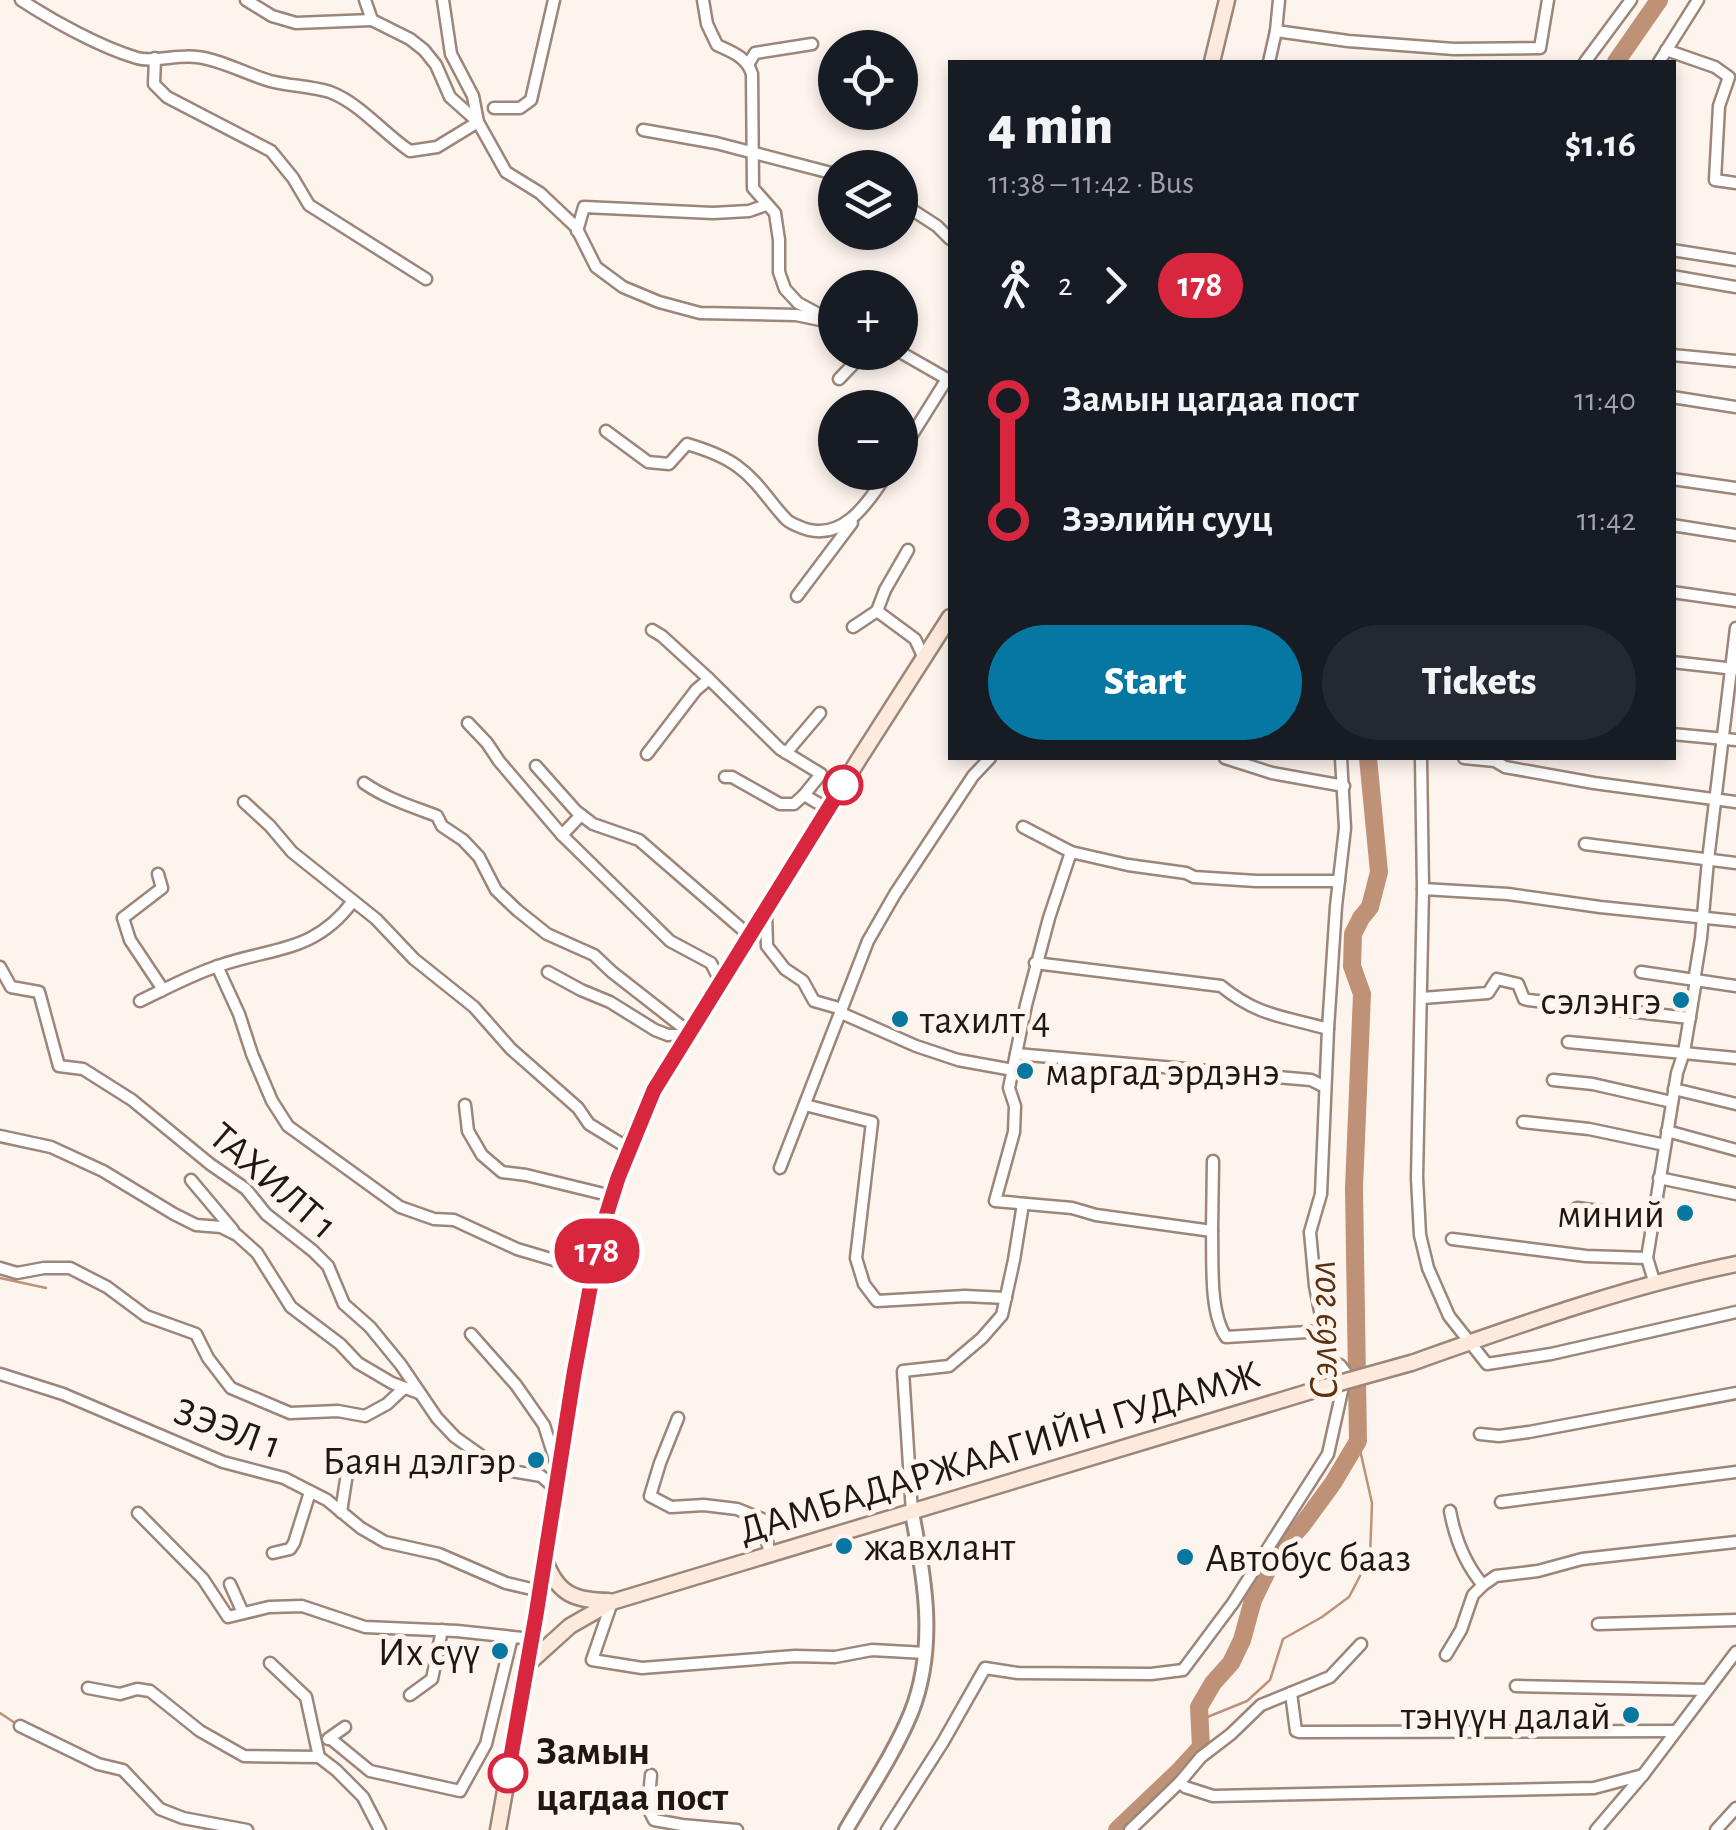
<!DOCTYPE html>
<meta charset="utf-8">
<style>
body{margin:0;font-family:"Alegreya Sans",sans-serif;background:#242831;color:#f1f3f6;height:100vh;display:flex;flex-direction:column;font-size:38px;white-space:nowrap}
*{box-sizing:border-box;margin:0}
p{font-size:32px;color:#9ea1a6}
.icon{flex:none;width:55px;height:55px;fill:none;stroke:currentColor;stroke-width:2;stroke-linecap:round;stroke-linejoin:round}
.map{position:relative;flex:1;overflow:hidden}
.sheet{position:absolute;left:948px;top:60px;width:728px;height:700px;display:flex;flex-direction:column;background:#171b24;border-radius:0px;box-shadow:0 5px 15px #0003}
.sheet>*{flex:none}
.badge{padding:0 20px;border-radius:32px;font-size:35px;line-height:65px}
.tools{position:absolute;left:818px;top:30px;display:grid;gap:20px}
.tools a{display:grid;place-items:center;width:100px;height:100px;border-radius:50%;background:#171b24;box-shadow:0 5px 15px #0003;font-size:50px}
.map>.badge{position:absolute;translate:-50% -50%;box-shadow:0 0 0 5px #fff}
.legs{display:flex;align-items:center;gap:15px;height:110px;padding:0 40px;font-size:32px}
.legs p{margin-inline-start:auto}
.summary{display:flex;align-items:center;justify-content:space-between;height:170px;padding:0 40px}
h1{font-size:55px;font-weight:800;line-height:75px}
.cta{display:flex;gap:20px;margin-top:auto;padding:20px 40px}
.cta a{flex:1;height:115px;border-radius:60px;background:#0577a1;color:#fff;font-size:40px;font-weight:800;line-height:115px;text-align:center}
.cta a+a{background:#242831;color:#f1f3f6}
ul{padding:0 40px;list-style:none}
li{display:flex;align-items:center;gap:35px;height:120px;font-size:38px}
li i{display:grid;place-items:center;width:15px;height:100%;margin:0 12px;background:currentColor}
li i::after{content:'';width:25px;height:25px;margin:-12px;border:8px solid;border-radius:50%;background:#171b24}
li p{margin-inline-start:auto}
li:first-child i{background:linear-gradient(#0000 50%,currentColor 0)}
li:last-child i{background:linear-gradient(currentColor 50%,#0000 0)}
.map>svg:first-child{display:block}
</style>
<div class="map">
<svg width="1736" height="1830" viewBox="0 0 1736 1830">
<rect width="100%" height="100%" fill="#fef4ee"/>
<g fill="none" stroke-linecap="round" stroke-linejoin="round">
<g stroke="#bf9278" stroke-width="2.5">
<polyline points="0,1278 46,1288"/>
<polyline points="0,1713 15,1723"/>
<polyline points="1200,1720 1247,1701 1270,1680 1283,1639 1322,1617 1349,1597 1370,1557 1372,1503 1358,1441"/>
</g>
<g stroke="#bf9278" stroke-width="18">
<polyline points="1616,62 1659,0"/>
<polyline points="1117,1830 1179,1771 1201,1747 1199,1707 1213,1683 1231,1663 1242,1640 1253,1600 1274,1557 1303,1524 1333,1483 1358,1441 1354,1188 1362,994 1352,966 1353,934 1361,918 1370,907 1379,872 1368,758"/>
</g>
<g stroke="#9c8679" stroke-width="15">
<g id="minor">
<path d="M21 0C53 21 100 47 137 58 153 63 178 54 197 57 222 60 246 74 270 81 289 86 311 86 330 92 361 104 383 133 410 151L437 147 478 122 473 96 451 54 443 0"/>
<polyline points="246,0 272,16 296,23 372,20"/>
<polyline points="365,0 372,20 410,39 424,50 436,65 450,97 478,122 506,172 540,193 576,227 596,267 623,287 659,302 700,313 796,315 835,323"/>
<path d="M703 0 707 24 717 45C732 52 747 57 752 74L753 188 775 213 779 240V272L785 289 798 303 824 317"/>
<polyline points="1276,31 1348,41 1454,49 1540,48 1548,0"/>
<polyline points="1666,50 1715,67 1729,77 1719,106 1715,180 1736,183"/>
<polyline points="155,58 154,84 167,97 271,151 293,178 309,205 426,279"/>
<polyline points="1269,62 1276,31 1279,0"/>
<polyline points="1585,62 1631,0"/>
<polyline points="1659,62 1698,0"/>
<polyline points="749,63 755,53 812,44"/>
<polyline points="494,108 520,108 531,100 554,0"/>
<polyline points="643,130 716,143 835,174"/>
<polyline points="900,202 937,226 950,239"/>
<polyline points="577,231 584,207 713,213 749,211 766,205"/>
<polyline points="1672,250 1736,260"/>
<polyline points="1672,276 1736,287"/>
<polyline points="900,352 949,380"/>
<polyline points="1672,355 1736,361"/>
<polyline points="839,379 865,352"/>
<polyline points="1672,397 1736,407"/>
<path d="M606 431 648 462 669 464 687 444C704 449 722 455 737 466 757 480 769 501 785 518 788 522 793 524 798 526 840 546 868 504 888 472"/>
<polyline points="900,454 947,379"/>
<polyline points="1672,479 1736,488"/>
<polyline points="1672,525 1736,535"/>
<polyline points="908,550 885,590 877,611 915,639 924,658"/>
<polyline points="1672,592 1736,601"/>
<polyline points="797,596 852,523"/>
<polyline points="853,627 877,611"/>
<polyline points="652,630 662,636 709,679"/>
<polyline points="1672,662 1735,669"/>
<polyline points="468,723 487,743 499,761 562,835 670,941 711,963 721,983"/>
<polyline points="1672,734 1736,740"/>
<polyline points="786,753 820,713"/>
<polyline points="647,754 696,690 709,679 780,749 821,774 804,795 828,809"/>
<polyline points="1225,758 1272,773 1344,786"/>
<polyline points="1421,758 1423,889"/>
<polyline points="1464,758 1495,761 1505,767 1594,783 1736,802"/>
<polyline points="536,766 576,811 593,824 639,840 750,936"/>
<polyline points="725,777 732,777 780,804 794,804 804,795"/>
<path d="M364 783C387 799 411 806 437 816L442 826 463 840 479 857 496 890 517 910 547 934 594 955 612 972 690 1033 668 1035 655 1030 610 1002 581 990 548 972"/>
<polyline points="244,802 270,826 292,852 376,919 414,959 474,1007 511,1049 578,1108 589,1124 628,1148"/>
<polyline points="1023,827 1071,852"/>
<polyline points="562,835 581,815"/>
<polyline points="1585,844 1736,863"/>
<polyline points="158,874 162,888 123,918 130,940 160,985 161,991"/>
<polyline points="766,912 767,946 785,969 803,981 814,1001 842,1009"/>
<polyline points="1736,921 1600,907 1508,894 1423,889 1417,1178 1420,1235 1428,1268 1449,1316 1487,1364 1551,1354 1736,1312"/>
<polyline points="217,966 239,1014 252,1054 272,1101 288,1126 400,1207 434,1219 454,1220 517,1249 581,1268 592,1276"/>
<polyline points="0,967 11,987 39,992 59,1066 83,1069 132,1100 210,1164 246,1189 266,1214 313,1251 328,1266 344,1304 370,1327 401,1365 437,1418 455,1437 500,1469 541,1476 556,1489"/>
<polyline points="1641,972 1736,986"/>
<polyline points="1422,998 1488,993 1497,979 1518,984 1524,999 1528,1000 1690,1018"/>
<path d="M140 1001C165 989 191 975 218 966 272 947 315 953 353 901"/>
<polyline points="841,1013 916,1046 958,1060 1013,1070"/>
<polyline points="1328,1029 1336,906 1345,828 1341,758"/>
<polyline points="1568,1042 1736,1058"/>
<polyline points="1016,1054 1311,1080 1325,1087"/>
<polyline points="1553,1080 1593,1084 1672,1102"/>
<polyline points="1674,1089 1736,1104"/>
<polyline points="465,1105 468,1131 482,1155 502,1172 526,1175 612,1196"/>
<polyline points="805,1105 872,1122 856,1258 864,1284 877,1301 965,1296 1006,1298"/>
<polyline points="1523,1122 1589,1129 1665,1145"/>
<polyline points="1667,1131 1736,1150"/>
<polyline points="0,1136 51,1147 103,1171 174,1214 196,1225 221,1227 237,1235 257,1253 291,1307 340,1344 358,1363 392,1383 419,1393"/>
<polyline points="780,1168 868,941 895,894 973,776 990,758"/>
<polyline points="1659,1178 1736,1194"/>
<polyline points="191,1180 233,1230"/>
<polyline points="1577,1208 1652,1218"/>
<polyline points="1212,1231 1213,1161"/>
<polyline points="1452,1239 1586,1256 1647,1258"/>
<polyline points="0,1268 17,1273 44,1268 70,1268 107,1287 146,1316 196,1334 208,1358 231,1388 290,1413 338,1411 365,1416 387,1404 404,1388"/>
<polyline points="1655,1284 1647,1258 1677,1073 1684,1052 1696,980 1695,975 1701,938 1708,860 1736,628"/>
<path d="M1324 1331 1226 1337C1209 1312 1213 1261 1212 1231L1096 1215 1072 1208 995 1201 1014 1132 1015 1106 1009 1088 1026 1005 1049 918 1071 852 1128 865 1186 873 1194 877 1256 881H1339"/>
<polyline points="471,1334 516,1385 544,1425 557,1466"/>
<polyline points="0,1374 63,1394 223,1462 284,1478 327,1500 361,1528 385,1542 439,1554 506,1583 540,1591"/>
<polyline points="678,1418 660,1463 650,1496 671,1507 704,1505 737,1509 762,1519 770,1554"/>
<polyline points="1480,1434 1499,1436 1529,1432 1736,1393"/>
<polyline points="1501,1502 1736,1472"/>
<path d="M1450 1511C1455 1538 1465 1564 1483 1585"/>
<polyline points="341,1512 348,1467 383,1470"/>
<polyline points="138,1513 203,1579 228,1617 269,1607 302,1606 365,1627 457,1631 532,1639"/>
<polyline points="912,1513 903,1371 949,1366 982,1338 1002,1315 1014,1260 1023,1204"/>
<polyline points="273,1553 290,1549 294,1543 310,1492"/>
<polyline points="230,1584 243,1613"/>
<polyline points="612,1602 592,1660 642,1668 795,1656 835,1657 872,1650 926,1653"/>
<polyline points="1598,1624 1736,1620"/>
<polyline points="1446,1655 1461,1630 1473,1595 1483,1585 1496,1576 1538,1571 1582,1559 1736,1542"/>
<polyline points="270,1663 306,1697 319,1757"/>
<polyline points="1516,1686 1707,1690"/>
<polyline points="88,1688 120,1694 137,1689 150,1691 200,1731 244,1756 319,1757 336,1770 363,1797 380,1830"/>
<polyline points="1291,1693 1296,1731 1299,1732 1676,1731"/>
<polyline points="410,1695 432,1679 442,1630"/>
<polyline points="20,1726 98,1764 123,1770 160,1809 183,1818 247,1830"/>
<polyline points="328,1739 345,1727"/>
<polyline points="331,1739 370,1771 460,1791 486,1744 512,1637"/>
<polyline points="651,1775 648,1808 654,1820 682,1825 737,1830"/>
<polyline points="1180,1782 1185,1787 1213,1796 1594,1788 1643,1775"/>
<path d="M887 1830 943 1742 985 1668 1018 1673 1151 1674 1183 1670 1233 1603 1328 1454 1346 1373 1340 1365 1325 1360 1324 1331 1315 1286 1310 1232 1321 1194 1328 1029C1284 1016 1259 1017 1221 986L1035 963"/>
<polyline points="1130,1830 1180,1782 1201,1757 1231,1734 1261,1705 1330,1677 1361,1644"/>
<polyline points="1596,1830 1643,1775 1736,1652"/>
<polyline points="1716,1830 1736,1808"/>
</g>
</g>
<g stroke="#9c8679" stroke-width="18">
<path id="tertiary" d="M846 1830C868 1792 894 1754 911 1713 937 1648 925 1579 912 1513"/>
</g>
<g stroke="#9c8679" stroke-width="19">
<g id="secondary">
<polyline points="1212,62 1227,0"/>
<path d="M1411 1363C1516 1326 1627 1286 1736 1264"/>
<path d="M545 1560C557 1594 575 1601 609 1601"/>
<polyline points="528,1664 570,1626 612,1602 1325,1387"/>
<polyline points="498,1830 532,1639 574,1374 600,1235 628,1148 654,1090 859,759 950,617"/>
</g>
</g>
<use href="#minor" stroke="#fff" stroke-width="10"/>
<use href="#tertiary" stroke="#fff" stroke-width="12"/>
<use href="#secondary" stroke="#fee9dd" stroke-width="14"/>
<g stroke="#9c8679" stroke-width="19" stroke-linecap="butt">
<polyline id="secondary-bridge" points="1325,1387 1411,1363"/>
</g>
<use href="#secondary-bridge" stroke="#fee9dd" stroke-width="14"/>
</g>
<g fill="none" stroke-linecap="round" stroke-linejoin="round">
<g stroke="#fff" stroke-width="22">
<polyline id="line-1" points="508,1773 536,1615 574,1374 600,1235 618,1178 654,1090 843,785"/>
</g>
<use href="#line-1" stroke="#d7263d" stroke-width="15"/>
</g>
<g fill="#fff" stroke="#d7263d" stroke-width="5">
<circle cx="843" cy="785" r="18"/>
<circle cx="508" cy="1773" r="18"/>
</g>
<g fill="#0577a1" stroke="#fef4ee" stroke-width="4">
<circle cx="1681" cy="1000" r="10"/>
<circle cx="900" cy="1019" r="10"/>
<circle cx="1025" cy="1071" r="10"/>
<circle cx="1685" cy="1213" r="10"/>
<circle cx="536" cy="1460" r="10"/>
<circle cx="844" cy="1546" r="10"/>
<circle cx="1185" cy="1557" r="10"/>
<circle cx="500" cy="1651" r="10"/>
<circle cx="1631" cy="1715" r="10"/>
</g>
<g text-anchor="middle" stroke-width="10" stroke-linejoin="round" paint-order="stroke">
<g font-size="40" fill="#201712" stroke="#fef4ee" text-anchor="end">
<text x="1661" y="1014">сэлэнгэ</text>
<text x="920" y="1033" text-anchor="start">тахилт 4</text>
<text x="1045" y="1085" text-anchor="start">маргад эрдэнэ</text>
<text x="1665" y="1227">миний</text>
<text x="516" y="1474">Баян дэлгэр</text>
<text x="864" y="1560" text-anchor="start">жавхлант</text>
<text x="1205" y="1571" text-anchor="start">Автобус бааз</text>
<text x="480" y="1665">Их сүү</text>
<text x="1611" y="1729">тэнүүн далай</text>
</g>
<g font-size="40" fill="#201712" stroke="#fef4ee">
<text transform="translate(274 1180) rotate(41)" y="14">ТАХИЛТ 1</text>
<text transform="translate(228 1427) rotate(20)" y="14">ЗЭЭЛ 1</text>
<text transform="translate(999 1451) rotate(-17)" y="14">ДАМБАДАРЖААГИЙН ГУДАМЖ</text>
</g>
<g font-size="40" font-weight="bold" fill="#201712" stroke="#fef4ee" text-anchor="start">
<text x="536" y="1764">Замын<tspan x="536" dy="46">цагдаа пост</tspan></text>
</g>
<g font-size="42" font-style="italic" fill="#5c3011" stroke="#fef4ee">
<text transform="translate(1321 1330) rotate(-91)" y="15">Сэлбэ гол</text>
</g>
</g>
</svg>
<div class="tools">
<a><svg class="icon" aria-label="locate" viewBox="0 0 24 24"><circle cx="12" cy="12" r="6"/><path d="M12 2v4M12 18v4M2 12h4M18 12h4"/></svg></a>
<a><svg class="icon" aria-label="layers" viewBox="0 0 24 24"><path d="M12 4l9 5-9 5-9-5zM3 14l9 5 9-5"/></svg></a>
<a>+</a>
<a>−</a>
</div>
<b class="badge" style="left:597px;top:1251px;background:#d7263d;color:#fff">178</b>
<section class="sheet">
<div class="summary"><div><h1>4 min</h1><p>11:38 – 11:42 · Bus</p></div><b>$1.16</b></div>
<div class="legs"><svg class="icon" aria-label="walk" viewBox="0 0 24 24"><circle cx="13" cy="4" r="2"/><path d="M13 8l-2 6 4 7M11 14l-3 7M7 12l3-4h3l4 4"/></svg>2<svg class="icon" aria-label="forward" viewBox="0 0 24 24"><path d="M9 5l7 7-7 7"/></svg><b class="badge" style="background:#d7263d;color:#fff">178</b></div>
<ul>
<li><i style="color:#d7263d"></i><b>Замын цагдаа пост</b><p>11:40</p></li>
<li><i style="color:#d7263d"></i><b>Зээлийн сууц</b><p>11:42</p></li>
</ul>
<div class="cta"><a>Start</a><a>Tickets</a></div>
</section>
</div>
